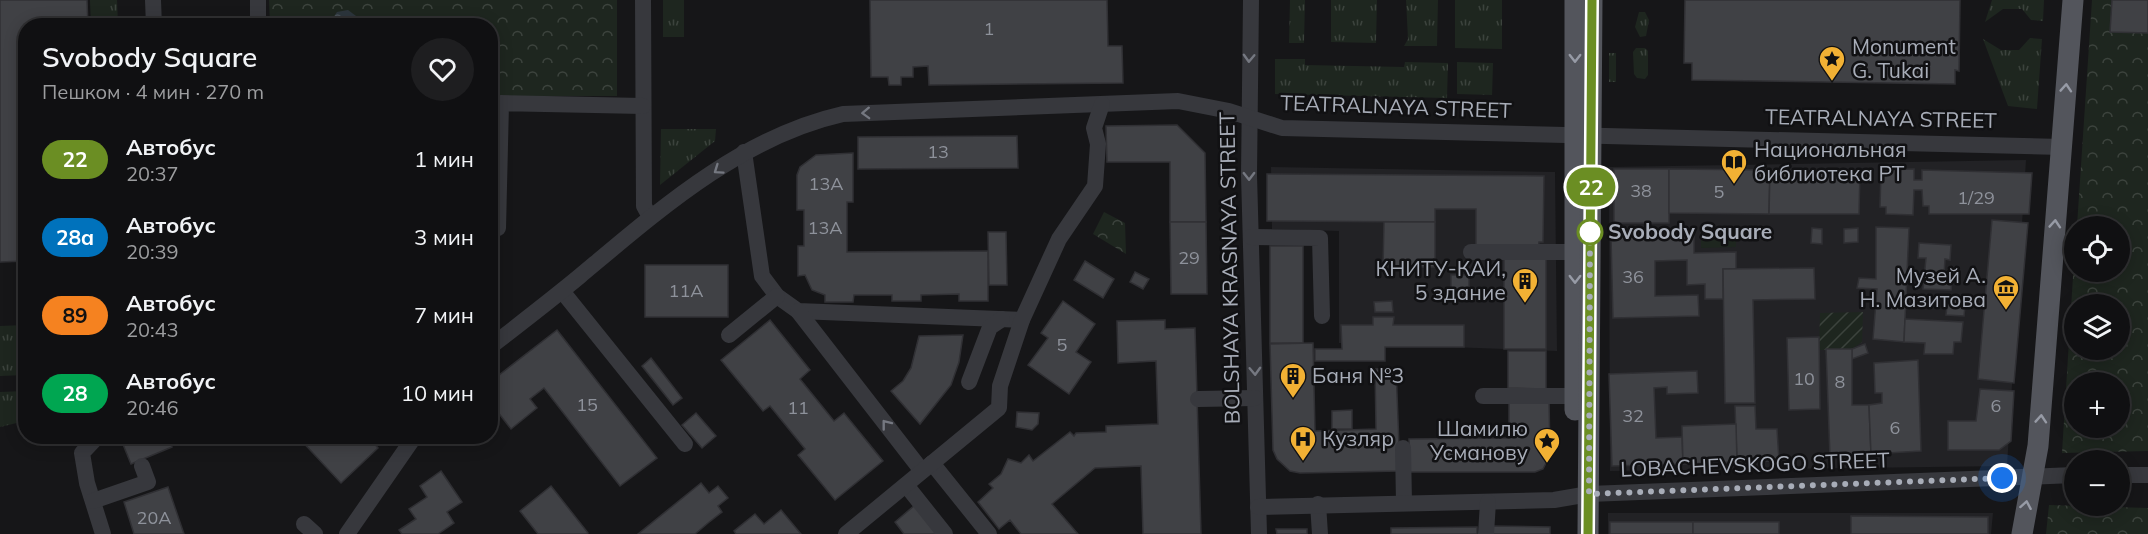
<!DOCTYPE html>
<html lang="ru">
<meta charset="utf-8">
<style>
body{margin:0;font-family:Mulish,sans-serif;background:#1e1e20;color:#f1f3f6;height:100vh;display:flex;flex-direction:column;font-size:22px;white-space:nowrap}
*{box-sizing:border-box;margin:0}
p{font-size:20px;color:#9c9d9f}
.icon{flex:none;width:33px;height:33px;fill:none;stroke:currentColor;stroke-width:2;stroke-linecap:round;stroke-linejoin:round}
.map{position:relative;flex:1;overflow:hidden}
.side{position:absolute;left:18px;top:18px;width:480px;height:426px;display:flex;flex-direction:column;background:#101012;border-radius:24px;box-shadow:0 3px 15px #0003,0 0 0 2px #303032}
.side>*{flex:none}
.badge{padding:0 12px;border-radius:20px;font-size:21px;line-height:39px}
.buttons{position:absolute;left:2064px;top:216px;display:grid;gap:12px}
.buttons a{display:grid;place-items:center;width:66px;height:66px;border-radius:50%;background:#101012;box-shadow:0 3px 15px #0003,0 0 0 2px #303032;font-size:30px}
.you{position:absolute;width:30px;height:30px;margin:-15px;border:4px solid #fff;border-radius:50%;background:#1a73e8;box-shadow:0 0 0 9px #1a73e833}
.map>.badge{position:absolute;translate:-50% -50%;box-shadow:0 0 0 3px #fff}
.round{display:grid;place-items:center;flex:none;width:63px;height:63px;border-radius:32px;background:#1e1e20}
.overview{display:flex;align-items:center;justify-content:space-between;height:102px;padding:0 24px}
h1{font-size:28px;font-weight:600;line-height:45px}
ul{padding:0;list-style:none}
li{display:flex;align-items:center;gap:18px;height:78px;padding:0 24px}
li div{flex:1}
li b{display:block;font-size:22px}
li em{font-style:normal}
li .badge{min-width:66px;font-weight:700;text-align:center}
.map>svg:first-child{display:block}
</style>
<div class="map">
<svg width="2148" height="534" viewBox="0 0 2148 534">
<defs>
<pattern id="grass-tufts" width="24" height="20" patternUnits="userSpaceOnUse" patternTransform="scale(1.5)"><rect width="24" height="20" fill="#1e261f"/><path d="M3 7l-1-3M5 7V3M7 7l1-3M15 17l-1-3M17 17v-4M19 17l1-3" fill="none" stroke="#3c433d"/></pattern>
<pattern id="park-crowns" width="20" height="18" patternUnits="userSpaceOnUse" patternTransform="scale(1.5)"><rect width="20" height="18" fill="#1e261f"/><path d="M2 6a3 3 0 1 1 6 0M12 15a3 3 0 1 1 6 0" fill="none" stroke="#3c433d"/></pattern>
<pattern id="garden-furrows" width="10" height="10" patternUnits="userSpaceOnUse" patternTransform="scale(1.5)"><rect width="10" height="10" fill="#1e261f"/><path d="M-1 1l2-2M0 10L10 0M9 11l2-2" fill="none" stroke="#3c433d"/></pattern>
<pattern id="water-ripples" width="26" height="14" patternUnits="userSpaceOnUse" patternTransform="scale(1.5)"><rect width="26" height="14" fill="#2c353c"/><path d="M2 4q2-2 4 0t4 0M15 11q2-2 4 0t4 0" fill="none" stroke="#485056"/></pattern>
</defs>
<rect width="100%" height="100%" fill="#161618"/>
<g fill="#222225">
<polygon points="2026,160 2007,466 1610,471 1609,167"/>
<polygon points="1271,167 1555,172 1557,351 1339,343 1339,231 1272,229"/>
<polygon points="1608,513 1993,513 1991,534 1608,534"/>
</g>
<g fill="url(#grass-tufts)">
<polygon points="90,0 117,0 118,25 91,25"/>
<rect x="663" y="0" width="21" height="37"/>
<polygon points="1290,0 1305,0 1304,43 1289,43"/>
<polygon points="1331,0 1377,0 1376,43 1331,42"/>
<polygon points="1406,0 1438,0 1437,46 1404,46 1408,39"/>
<polygon points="1455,0 1502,0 1502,49 1455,48"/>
<polygon points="1992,0 2044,0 2043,21 2031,20 2022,9 2003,9 1985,22"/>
<polygon points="1639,12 1645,12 1649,20 1646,36 1640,37 1635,27"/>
<polygon points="2030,38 2042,39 2037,109 2008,106 1983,39 2001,50 2019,50"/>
<polygon points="1636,48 1645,48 1648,51 1648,75 1645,79 1637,78 1634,74 1633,52"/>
<rect x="1609" y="53" width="7" height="29"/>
<polygon points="1275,59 1305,59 1305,65 1404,67 1405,62 1448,63 1447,98 1275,94"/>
<polygon points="1457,62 1493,63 1492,95 1457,94"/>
<polygon points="661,129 716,129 715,141 660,185"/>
<polygon points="25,325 25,375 0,376 0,326"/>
<polygon points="25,391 25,421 0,427 0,392"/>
</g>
<g fill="url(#park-crowns)" fill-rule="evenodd">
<polygon points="269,0 617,0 617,96 491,96 490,26 270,25"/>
<path d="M2092 0H2148V451L2062 453 2074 261V272H2120V226H2077ZM2074 304H2120V350H2074ZM2074 382H2120V428H2074Z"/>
<polygon points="1104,212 1125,223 1126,254 1093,234"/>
<polygon points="2049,505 2148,508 2148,534 2046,534"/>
</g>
<polygon fill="url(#garden-furrows)" points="1863,312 1862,342 1852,349 1819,350 1820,313"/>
<polygon fill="#1e261f" points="1736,235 1736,247 1701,248 1701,236"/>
<polygon fill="url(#water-ripples)" points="348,10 356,16 358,25 332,25 331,21 337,12"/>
<g fill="#404145" stroke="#303034" stroke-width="1.5">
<polygon points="0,0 87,0 88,26 26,26 26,261 0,262"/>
<polygon points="870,0 1107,0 1108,46 1122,46 1123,83 929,85 928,66 913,67 913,77 901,77 901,85 889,85 888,77 871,77"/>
<polygon points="1685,0 1960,0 1959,71 1955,70 1955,84 1692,80 1692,63 1684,63"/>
<polygon points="2112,0 2148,0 2148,33 2110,32"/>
<polygon points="1177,125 1205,153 1206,222 1170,222 1170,162 1107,162 1106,126"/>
<polygon points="1017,136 1018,168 858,169 858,137"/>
<polygon points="853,153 853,202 847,202 847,252 988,251 988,301 959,301 959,294 921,295 921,301 892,301 892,295 854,295 853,302 825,302 825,295 812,290 805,275 798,276 798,246 804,246 804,210 797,210 797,175 800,167 816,155"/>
<rect x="1614" y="169" width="55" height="54"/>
<polygon points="1669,169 1770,170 1769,214 1669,213"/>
<polygon points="1914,169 1914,180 1922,180 1922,170 2032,173 2029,214 1929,214 1929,206 1923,206 1922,190 1914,190 1913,215 1886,214 1886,207 1880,207 1881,170"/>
<polygon points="1770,170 1860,170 1859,214 1769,214"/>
<polygon points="1267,174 1544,176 1543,242 1539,242 1538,252 1546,258 1546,349 1504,349 1504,248 1476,247 1476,209 1435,209 1435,222 1267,221"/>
<polygon points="1992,220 2028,223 2014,383 1978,379"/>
<polygon points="1170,222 1206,222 1207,294 1171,294"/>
<polygon points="1384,222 1435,222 1435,267 1383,267"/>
<polygon points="1876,227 1909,228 1904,342 1873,339 1877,289 1857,288 1859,278 1876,279"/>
<polygon points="1812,228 1822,229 1822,244 1811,243"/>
<polygon points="1858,228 1858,242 1844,243 1844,229"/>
<polygon points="988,232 1006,232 1007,285 989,285"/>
<polygon points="1694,236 1694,253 1736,252 1736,269 1723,269 1723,299 1705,299 1705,284 1687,285 1687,260 1655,261 1655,296 1698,295 1699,316 1613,318 1611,237"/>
<polygon points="1919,243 1951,245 1950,260 1945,259 1944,276 1952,276 1951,290 1923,289 1926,258 1918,258"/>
<rect x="1270" y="246" width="33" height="97"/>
<polygon points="1085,261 1114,279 1103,298 1074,280"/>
<rect x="645" y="265" width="83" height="52"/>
<polygon points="1814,268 1815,299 1753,300 1755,403 1725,403 1723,269"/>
<polygon points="1135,272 1149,279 1143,289 1130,282"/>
<rect x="1451" y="275" width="18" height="18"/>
<polygon points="1948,295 1966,296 1964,316 1946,315"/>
<polygon points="1063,301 1095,324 1076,352 1091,362 1069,394 1028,365 1048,338 1041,333"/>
<polygon points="1392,301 1393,312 1375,312 1374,302"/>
<polygon points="1373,317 1394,317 1393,325 1464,325 1464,347 1385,347 1385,361 1315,361 1315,349 1342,349 1341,325 1373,325"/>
<polygon points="1905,319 1963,322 1961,342 1954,342 1953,354 1924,354 1925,343 1904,342"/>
<polygon points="770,320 810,370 800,379 834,421 844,413 883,461 835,500 798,455 805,449 770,406 763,411 721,360"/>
<polygon points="1165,320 1165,329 1195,328 1201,534 1143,534 1141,466 1095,468 1052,504 1078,534 1021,534 1010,520 999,529 978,502 993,488 989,484 1001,474 1008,459 1021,463 1029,455 1033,461 1070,432 1074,436 1076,433 1106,432 1106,426 1158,424 1156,361 1118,363 1117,321"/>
<polygon points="557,330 657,458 620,486 544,388 530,399 537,408 511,429 490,402 490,382"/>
<polygon points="963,335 959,362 951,385 920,424 891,391 903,381 911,368 919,336"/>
<polygon points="1819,337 1820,409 1789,410 1787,338"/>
<polygon points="1313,343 1315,431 1376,429 1375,369 1396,368 1400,471 1300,473 1290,471 1277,459 1273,450 1270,344"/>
<polygon points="1865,344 1868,353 1852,359 1852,349"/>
<polygon points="1826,349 1852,349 1852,405 1869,405 1871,454 1830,457"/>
<polygon points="1508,351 1546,351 1546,389 1508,388"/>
<polygon points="651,358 682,398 673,405 642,366"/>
<polygon points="1918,360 1921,451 1871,454 1869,405 1882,403 1882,393 1875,393 1874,363"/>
<polygon points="1697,371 1698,393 1667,394 1667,387 1654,388 1656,438 1682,437 1683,464 1612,466 1609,374"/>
<polygon points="1980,389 2014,391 2011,441 1999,450 1948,450 1948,421 1976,421"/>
<polygon points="1509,399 1549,399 1550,455 1543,469 1535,472 1410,472 1409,439 1509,438"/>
<polygon points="1735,406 1755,406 1756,429 1777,429 1779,461 1737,462"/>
<polygon points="1352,410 1352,429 1332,429 1332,411"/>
<polygon points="1017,412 1039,413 1038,424 1032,430 1016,427"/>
<polygon points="696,413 716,436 702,448 682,425"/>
<polygon points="1736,424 1737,462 1683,464 1682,426"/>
<polygon points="168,436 172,447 131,464 120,437"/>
<polygon points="297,436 368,436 378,448 341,483"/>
<polygon points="441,471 462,502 447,512 454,523 438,534 402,534 399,530 416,519 409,509 427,497 420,486"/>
<polygon points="701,483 709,493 718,486 728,498 718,506 722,512 708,523 695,534 638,534"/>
<polygon points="551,486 588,533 587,534 538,534 520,511"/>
<polygon points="168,487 184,534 134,534 124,502"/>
<polygon points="915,505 937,534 904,534 895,522"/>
<polygon points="781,510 801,534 736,534 734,531 755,514 764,524"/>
<polygon points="1851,516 1988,517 1988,534 1851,534"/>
<rect x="1610" y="522" width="83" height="12"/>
<rect x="1693" y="522" width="86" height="12"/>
<polygon points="1491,526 1550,527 1550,534 1491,534"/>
<polygon points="1477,527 1477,534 1391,534 1391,528"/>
<polygon points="1276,529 1307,529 1307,534 1277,534"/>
</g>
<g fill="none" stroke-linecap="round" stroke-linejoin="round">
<g stroke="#37383d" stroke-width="16">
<polyline points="153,0 154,26"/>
<polyline points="258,0 258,26"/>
<polyline points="643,0 644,206 650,217"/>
<polyline points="1251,0 1249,175 1259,534"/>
<polyline points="744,152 762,276 777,296 798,311 1022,320"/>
<polyline points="490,228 498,228 501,103 643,106"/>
<polyline points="1251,237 1320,238 1322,316"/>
<polyline points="1471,252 1575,252"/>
<polyline points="562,291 685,444"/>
<polyline points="798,311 922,471"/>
<polyline points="729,335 777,296"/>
<path d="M490 347C521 323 551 300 580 276 659 210 741 137 843 114L1178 101 1229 111 1282 128 2062 147"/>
<polyline points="969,382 990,327 1002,319"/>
<polyline points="1483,396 1575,396"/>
<polyline points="1198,399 1255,398"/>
<polyline points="98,436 82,453 87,483 103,534"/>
<polyline points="1403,448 1404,503"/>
<polyline points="932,463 989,534"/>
<polyline points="2120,475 2148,475"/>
<polyline points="906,485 945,534"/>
<polyline points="93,501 148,482 142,466"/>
<polyline points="1318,504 1320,534"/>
<polyline points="1258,507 1554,500 1589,494 2074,475"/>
<polyline points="304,524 315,534"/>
<polyline points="347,534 415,436"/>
<polyline points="846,534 999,408 1000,386 1022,320 1059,239 1095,186 1098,144 1094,128 1102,104"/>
<polyline points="1486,534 1488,502"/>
</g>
<g stroke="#53555c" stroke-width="21">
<polyline points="1575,410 1575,0"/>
<polyline points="1588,534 1592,0"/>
<polyline points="2022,534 2038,446 2073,0"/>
</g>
</g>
<defs><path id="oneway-chevron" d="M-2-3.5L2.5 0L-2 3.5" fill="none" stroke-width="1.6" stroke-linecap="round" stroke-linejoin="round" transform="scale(1.5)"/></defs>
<g stroke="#757881">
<use href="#oneway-chevron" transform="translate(1249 58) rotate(92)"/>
<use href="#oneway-chevron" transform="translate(866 113) rotate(178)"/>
<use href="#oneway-chevron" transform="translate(718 170) rotate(145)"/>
<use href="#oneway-chevron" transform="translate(1249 176) rotate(89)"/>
<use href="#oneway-chevron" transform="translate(1255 371) rotate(88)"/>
<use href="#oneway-chevron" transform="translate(886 424) rotate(-128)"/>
</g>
<g stroke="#979ba6">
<use href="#oneway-chevron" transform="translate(1575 58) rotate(90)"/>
<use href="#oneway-chevron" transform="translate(2066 88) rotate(-86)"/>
<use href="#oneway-chevron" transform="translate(2055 224) rotate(-86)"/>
<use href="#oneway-chevron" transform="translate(1575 279) rotate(90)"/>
<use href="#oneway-chevron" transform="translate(2041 419) rotate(-86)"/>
<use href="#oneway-chevron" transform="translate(2026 505) rotate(-80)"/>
</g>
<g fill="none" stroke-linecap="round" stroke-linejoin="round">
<g stroke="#fff" stroke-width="14">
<polyline id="line" points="1588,534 1592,0"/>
</g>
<use href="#line" stroke="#6b8e23" stroke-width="9"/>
<polyline stroke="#a8adb8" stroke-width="6" stroke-dasharray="0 10.8" points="1590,232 1589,494 2002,478"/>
</g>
<defs>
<g id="sight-pin" transform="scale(1.35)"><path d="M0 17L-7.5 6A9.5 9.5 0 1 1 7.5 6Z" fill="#f2b134" stroke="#111113"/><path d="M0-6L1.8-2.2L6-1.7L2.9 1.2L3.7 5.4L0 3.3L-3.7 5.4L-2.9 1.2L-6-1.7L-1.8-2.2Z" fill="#111"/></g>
<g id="library-pin" transform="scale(1.35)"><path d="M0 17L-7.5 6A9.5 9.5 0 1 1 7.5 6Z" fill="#f2b134" stroke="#111113"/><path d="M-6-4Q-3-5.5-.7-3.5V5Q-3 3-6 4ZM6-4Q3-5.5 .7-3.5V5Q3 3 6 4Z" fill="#111"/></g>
<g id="building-pin" transform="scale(1.35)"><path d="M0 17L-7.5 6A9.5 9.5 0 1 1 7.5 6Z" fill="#f2b134" stroke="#111113"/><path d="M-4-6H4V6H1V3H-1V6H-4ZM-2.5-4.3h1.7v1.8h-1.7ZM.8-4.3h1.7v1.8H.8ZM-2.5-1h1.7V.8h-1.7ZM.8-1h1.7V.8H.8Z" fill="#111"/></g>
<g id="museum-pin" transform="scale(1.35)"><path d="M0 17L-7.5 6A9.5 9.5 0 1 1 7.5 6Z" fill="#f2b134" stroke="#111113"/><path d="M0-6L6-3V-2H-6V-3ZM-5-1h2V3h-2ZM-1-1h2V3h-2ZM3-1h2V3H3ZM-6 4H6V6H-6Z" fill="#111"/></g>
<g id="hospital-pin" transform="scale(1.35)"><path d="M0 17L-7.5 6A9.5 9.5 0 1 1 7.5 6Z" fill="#f2b134" stroke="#111113"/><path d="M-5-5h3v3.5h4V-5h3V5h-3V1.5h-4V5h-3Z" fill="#111"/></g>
</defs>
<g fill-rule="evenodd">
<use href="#sight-pin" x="1832" y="59"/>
<use href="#library-pin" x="1734" y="162"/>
<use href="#building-pin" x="1525" y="281"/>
<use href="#museum-pin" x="2006" y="288"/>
<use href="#building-pin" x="1293" y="376"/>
<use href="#hospital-pin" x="1303" y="439"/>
<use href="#sight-pin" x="1547" y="441"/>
</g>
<circle fill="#fff" stroke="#6b8e23" stroke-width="3" cx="1590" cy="232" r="12"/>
<g text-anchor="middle" stroke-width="5" stroke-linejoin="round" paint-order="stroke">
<g font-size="18" fill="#8e929b">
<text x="989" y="35">1</text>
<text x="938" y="158">13</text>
<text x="826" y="190">13А</text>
<text x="1641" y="197">38</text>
<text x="1719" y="198">5</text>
<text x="1976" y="204">1/29</text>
<text x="825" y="234">13А</text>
<text x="1189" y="264">29</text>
<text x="1633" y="283">36</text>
<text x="686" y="297">11А</text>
<text x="1062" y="351">5</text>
<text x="1804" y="385">10</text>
<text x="1840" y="388">8</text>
<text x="587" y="411">15</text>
<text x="1996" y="412">6</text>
<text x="798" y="414">11</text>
<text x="1633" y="422">32</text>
<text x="1895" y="434">6</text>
<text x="154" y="524">20А</text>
</g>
<g font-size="21" fill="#a8adb8" stroke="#111113" text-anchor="start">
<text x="1852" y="54">Monument<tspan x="1852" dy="24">G. Tukai</tspan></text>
<text x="1754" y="157">Национальная<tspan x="1754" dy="24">библиотека РТ</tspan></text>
<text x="1506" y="276" text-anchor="end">КНИТУ-КАИ,<tspan x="1506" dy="24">5 здание</tspan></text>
<text x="1986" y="283" text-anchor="end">Музей А.<tspan x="1986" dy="24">Н. Мазитова</tspan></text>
<text x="1312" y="383">Баня №3</text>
<text x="1528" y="436" text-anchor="end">Шамилю<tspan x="1528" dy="24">Усманову</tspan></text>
<text x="1322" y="446">Кузляр</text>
</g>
<g font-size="21" fill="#a8adb8" stroke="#111113">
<text transform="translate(1396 107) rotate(2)" y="7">TEATRALNAYA STREET</text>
<text transform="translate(1881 119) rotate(1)" y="7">TEATRALNAYA STREET</text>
<text transform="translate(1230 268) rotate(-91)" y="7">BOLSHAYA KRASNAYA STREET</text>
<text transform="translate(1755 465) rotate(-2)" y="7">LOBACHEVSKOGO STREET</text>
</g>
<g font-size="21" font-weight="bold" fill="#a8adb8" stroke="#111113" text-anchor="start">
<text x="1608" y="239">Svobody Square</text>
</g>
</g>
</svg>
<div class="buttons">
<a><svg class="icon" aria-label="locate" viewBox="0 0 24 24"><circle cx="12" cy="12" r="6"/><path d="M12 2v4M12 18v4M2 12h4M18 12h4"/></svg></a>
<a><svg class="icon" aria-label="layers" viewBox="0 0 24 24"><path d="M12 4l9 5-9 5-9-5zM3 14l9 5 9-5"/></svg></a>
<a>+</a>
<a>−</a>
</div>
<div class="you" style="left:2002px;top:478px"></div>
<b class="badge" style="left:1591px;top:187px;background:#6b8e23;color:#fff">22</b>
<section class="side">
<div class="overview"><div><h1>Svobody Square</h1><p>Пешком · 4 мин · 270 m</p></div><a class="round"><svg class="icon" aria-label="heart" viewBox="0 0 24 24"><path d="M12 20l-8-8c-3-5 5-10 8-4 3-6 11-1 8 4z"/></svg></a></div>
<ul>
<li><span class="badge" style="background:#6b8e23;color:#fff">22</span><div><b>Автобус</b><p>20:37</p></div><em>1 мин</em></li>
<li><span class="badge" style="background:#0072bc;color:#fff">28a</span><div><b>Автобус</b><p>20:39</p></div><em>3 мин</em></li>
<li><span class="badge" style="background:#f58220;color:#111">89</span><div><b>Автобус</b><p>20:43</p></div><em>7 мин</em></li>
<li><span class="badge" style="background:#00a651;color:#fff">28</span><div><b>Автобус</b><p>20:46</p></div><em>10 мин</em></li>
</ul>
</section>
</div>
